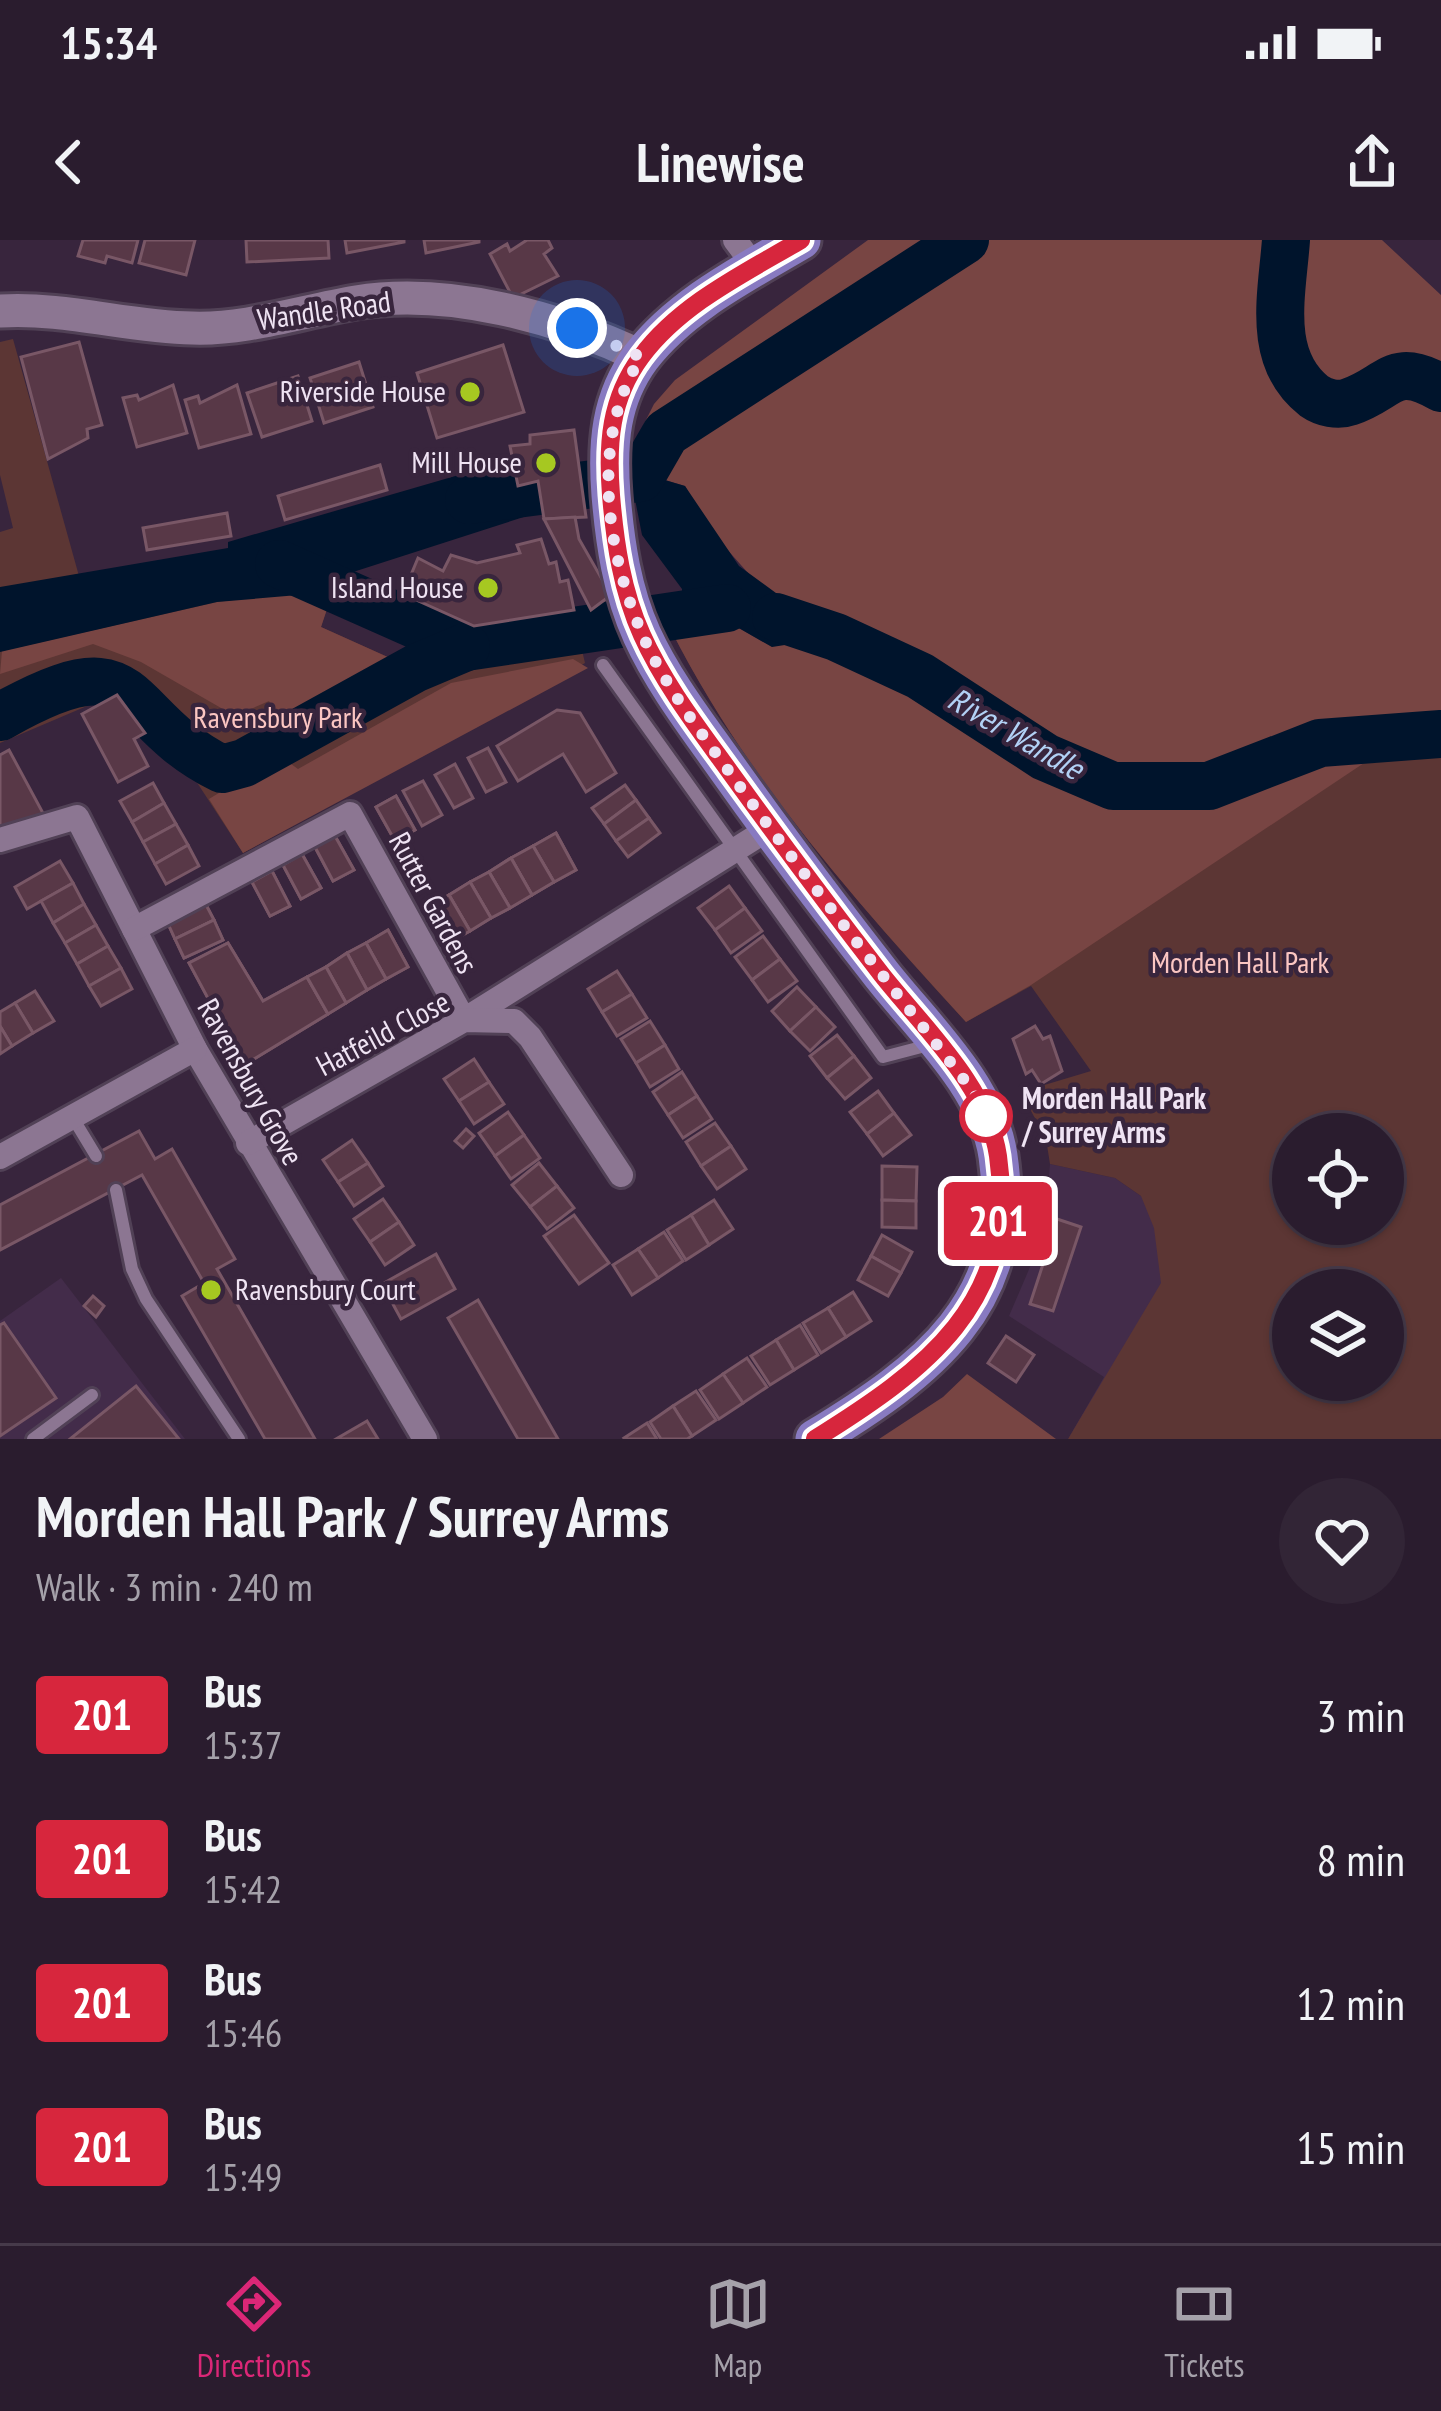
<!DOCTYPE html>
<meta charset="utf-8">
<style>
body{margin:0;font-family:"PT Sans Narrow",sans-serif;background:#322536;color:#f1f3f6;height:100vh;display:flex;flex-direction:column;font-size:45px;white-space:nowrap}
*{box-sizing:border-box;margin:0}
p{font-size:39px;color:#a5a1aa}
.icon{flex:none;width:66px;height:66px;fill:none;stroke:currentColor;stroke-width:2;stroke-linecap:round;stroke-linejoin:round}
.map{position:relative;height:1199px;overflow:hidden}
.side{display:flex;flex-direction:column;background:#2a1c2e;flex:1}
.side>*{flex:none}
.badge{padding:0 24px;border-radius:9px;font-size:42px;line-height:78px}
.buttons{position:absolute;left:1272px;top:873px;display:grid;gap:24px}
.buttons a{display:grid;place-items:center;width:132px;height:132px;border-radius:50%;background:#2a1c2e;box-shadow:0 3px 9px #0004,0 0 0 3px #463a4a;font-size:60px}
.you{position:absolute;width:60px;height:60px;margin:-30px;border:9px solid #fff;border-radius:50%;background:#1a73e8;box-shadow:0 0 0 18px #1a73e833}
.map>.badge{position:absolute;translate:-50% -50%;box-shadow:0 0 0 6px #fff}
.round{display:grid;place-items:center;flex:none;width:126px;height:126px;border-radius:63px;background:#322536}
.summary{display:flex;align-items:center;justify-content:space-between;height:204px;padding:0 36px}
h1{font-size:57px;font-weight:800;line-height:90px}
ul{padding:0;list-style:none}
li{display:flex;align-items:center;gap:36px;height:144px;padding:0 36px}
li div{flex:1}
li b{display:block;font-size:45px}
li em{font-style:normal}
li .badge{min-width:132px;font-weight:700;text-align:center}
.status{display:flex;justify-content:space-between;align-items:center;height:84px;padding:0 60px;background:#2a1c2e;direction:ltr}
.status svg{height:33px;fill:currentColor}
header{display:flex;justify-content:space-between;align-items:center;height:156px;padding:0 36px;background:#2a1c2e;font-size:54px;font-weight:800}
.tab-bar{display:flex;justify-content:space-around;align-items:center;height:168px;border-top:3px solid #463a4a;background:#2a1c2e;font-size:33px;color:#a5a1aa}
.tab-bar a{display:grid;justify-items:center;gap:6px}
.tab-bar .current{color:#db2777}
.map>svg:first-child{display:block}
</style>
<div class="status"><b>15:34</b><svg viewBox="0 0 49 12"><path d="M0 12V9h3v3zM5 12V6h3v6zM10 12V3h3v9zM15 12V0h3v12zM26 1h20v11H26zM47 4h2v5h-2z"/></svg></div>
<header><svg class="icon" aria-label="back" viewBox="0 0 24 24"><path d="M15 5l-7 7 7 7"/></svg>Linewise<svg class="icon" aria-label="share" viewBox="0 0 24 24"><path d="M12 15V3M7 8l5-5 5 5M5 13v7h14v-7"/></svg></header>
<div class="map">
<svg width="1441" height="1199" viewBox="0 0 1441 1199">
<rect width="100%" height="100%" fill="#38253d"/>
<g fill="#432c4a">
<polygon points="1050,924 1115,938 1141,956 1215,975 1068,1199 1104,1137 1009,1076 1030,1027 1046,970"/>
<polygon points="61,1038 185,1199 0,1199 0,1081"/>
</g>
<g fill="#5c3634" fill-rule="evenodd">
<path d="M13 99 94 390C154 376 273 336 329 363L321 387 401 423 419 438 508 411 580 402 585 423 243 613 181 518 120 452 0 503V292L13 288 0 235V102Z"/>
<path d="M671 390 1407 495 1441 516V1199H1068L1161 1043 1154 988 1141 956 1115 938 1050 924 1046 899 1021 852 1091 831 1031 746 966 782C856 662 745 536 671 390ZM1293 894H1383V984H1293ZM1293 1050H1383V1140H1293Z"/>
</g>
<g fill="#784543">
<path d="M868 0H1382L1441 55V516L1406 495 1031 745 966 782C855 661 746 538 671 390L737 387 772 407 756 342 709 289 685 246 648 235 672 204 662 183 632 208 654 164 675 140Z"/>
<polygon points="291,353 329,363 321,387 401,423 297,487 283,484 269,461 235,476 141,422 93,404 0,434 2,411 217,362"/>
<polygon points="573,419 588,428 243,613 209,559 280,516 298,529 451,443"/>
<polygon points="967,1134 1056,1199 879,1199 943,1157"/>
</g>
<g fill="#00142c">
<polygon points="476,230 532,252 533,274 350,333 310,354 217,362 0,412 0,347 228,308 228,302"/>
<polygon points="648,235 685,246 739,326 836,397 772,407 737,387 671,390 658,367 682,362 682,349 642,295 633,249"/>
</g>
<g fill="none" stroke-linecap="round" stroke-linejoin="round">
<g stroke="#00142c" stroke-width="48">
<path d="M1286 0C1282 55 1266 118 1314 156 1324 163 1338 166 1349 162 1391 148 1392 120 1441 148"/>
<polyline points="469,260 640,238 666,193 965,0"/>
<polyline points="279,324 466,407 727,368"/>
<polyline points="776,377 836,397 920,436 1045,517 1113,546 1209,546 1320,503 1441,494"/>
<path d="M0 477C147 394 114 476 222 529L244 523 416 428 466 407"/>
</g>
</g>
<g fill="#583847" stroke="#795766" stroke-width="3">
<polygon points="83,0 138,0 132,23 107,16 105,23 78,16"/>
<polygon points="145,0 195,0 186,35 139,23"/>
<polygon points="246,0 328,0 329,18 247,22"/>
<polygon points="345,0 404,0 404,2 347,13"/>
<polygon points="424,0 479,0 479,2 426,13"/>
<polygon points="527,0 548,0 552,8 544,14 558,36 513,58 490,14 507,4 510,11"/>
<polygon points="79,102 102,185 87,189 88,198 48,219 21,117"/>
<polygon points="503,105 524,172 437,198 417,133"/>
<polygon points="359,122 373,167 324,183 310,138"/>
<polygon points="298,136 312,181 262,197 247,153"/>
<polygon points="173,145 187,193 137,207 123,158 137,155 139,160"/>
<polygon points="237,145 251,194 199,208 185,160 198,156 200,163"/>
<polygon points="574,190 586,277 544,279 538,241 518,246 510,206 530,204 530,195"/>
<polygon points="380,225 387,250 285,280 278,256"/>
<polygon points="227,273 231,296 147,310 143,288"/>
<polygon points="575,277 579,299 611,355 591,370 544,279"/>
<polygon points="541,299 549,324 556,322 560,342 568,340 574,370 474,386 403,354 418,318 443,331 451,315 477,323 520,313 517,305"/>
<polygon points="117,455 145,493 134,499 148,526 118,542 82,474"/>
<polygon points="557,470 580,473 616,533 586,552 563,514 518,541 497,506"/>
<polygon points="488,508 506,542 486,552 468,518"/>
<polygon points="9,510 44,575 0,594 0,515"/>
<polygon points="455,524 473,558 454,568 435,535"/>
<polygon points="423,541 442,575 422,586 403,551"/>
<polygon points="153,543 164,563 132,582 120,561"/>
<polygon points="625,545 636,560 604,584 592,568"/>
<polygon points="396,556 415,590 395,601 376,567"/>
<polygon points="396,556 415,590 395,601 376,567"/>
<polygon points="636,560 649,578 616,601 604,584"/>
<polygon points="164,563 176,584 143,602 132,582"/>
<polygon points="649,578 660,593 628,617 616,601"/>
<polygon points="176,584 188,605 155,624 143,602"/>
<polygon points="556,593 576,630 554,642 533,606"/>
<polygon points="556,593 576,630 554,642 533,606"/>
<polygon points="335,596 354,630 333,641 315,607"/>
<polygon points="335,596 354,630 333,641 315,607"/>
<polygon points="188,605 199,626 166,644 155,624"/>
<polygon points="533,606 554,642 532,655 511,618"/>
<polygon points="533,606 554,642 532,655 511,618"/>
<polygon points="302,614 321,648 301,659 283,625"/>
<polygon points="302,614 321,648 301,659 283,625"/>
<polygon points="511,618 532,655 510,668 489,632"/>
<polygon points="511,618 532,655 510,668 489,632"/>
<polygon points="60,621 73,643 27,669 15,647"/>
<polygon points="272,631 290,666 270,676 252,642"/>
<polygon points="272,631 290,666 270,676 252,642"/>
<polygon points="489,632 510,668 491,678 470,642"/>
<polygon points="489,632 510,668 491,678 470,642"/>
<polygon points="470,642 491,678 470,691 449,655"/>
<polygon points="470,642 491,678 470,691 449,655"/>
<polygon points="73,643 84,664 53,683 41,661"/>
<polygon points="729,646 745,668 715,690 698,668"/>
<polygon points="449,655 470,691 452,701 431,665"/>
<polygon points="449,655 470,691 452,701 431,665"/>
<polygon points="203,659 214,680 175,699 165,677"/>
<polygon points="203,659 214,680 175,699 165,677"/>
<polygon points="84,664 96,685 65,703 53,683"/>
<polygon points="745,668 762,691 731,713 715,690"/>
<polygon points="214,680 223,700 184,718 175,699"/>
<polygon points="214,680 223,700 184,718 175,699"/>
<polygon points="96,685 108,706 77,724 65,703"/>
<polygon points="388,690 408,727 386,739 366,703"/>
<polygon points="388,690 408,727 386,739 366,703"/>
<polygon points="763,696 780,719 752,740 735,717"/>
<polygon points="228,703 263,761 307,737 328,774 244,825 189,723"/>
<polygon points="228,703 263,761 307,737 328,774 244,825 189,723"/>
<polygon points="366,703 386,739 367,750 347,713"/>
<polygon points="366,703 386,739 367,750 347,713"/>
<polygon points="108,706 121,728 89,746 77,724"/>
<polygon points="347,713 367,750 346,763 326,727"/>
<polygon points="347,713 367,750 346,763 326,727"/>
<polygon points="780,719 797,741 768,762 752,740"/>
<polygon points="326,727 346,763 328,774 307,737"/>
<polygon points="326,727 346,763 328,774 307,737"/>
<polygon points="121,728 132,749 101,766 89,746"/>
<polygon points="617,731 632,754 602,772 588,749"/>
<polygon points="797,747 816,767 790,791 772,771"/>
<polygon points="35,751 54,781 33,793 15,763"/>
<polygon points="632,754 647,778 617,796 602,772"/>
<polygon points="15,763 33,793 12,806 0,786 0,772"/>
<polygon points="816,767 835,787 810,811 790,791"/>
<polygon points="650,781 665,805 636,823 621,799"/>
<polygon points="0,786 12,806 0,814"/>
<polygon points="1035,786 1043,799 1050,796 1062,831 1041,844 1032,830 1026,834 1013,799"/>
<polygon points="837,795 854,816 827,838 810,816"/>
<polygon points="665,805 679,829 650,847 636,823"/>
<polygon points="854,816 871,838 845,859 827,838"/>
<polygon points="474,819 489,842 459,861 444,839"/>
<polygon points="682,832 697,856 668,875 653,852"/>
<polygon points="489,842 504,864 474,884 459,861"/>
<polygon points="878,851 894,873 867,894 850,872"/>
<polygon points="697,856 712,879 683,898 668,875"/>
<polygon points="508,872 524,895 495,916 479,893"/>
<polygon points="894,873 911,895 883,916 867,894"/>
<polygon points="715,883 731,906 701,926 686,902"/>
<polygon points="466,889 474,896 463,908 455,901"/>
<polygon points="139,891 155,919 172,909 235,1019 217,1029 315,1199 265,1199 182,1056 204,1043 142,935 0,1010 0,965"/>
<polygon points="524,895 540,918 511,939 495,916"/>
<polygon points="352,900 368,923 338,942 323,920"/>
<polygon points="731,906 746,929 717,949 701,926"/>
<polygon points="368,923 383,946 354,966 338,942"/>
<polygon points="539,923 557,946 530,967 512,945"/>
<polygon points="882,926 917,927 916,961 882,960"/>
<polygon points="557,946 574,968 547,989 530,967"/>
<polygon points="383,959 399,982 370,1002 354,979"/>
<polygon points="714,960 733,989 709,1005 691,975"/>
<polygon points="882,960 916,961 916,988 882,987"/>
<polygon points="574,975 609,1023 579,1044 544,996"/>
<polygon points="691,975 709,1005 686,1020 667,990"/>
<polygon points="1057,979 1081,987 1053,1071 1030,1064 1045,1018 1035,1015 1044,988 1054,991"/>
<polygon points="399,982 414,1005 385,1025 370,1002"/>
<polygon points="664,992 683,1021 658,1038 638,1009"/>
<polygon points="882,995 912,1012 901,1033 871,1016"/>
<polygon points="638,1009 658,1038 632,1055 613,1025"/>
<polygon points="436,1014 455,1049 401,1079 382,1044"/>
<polygon points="871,1016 901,1033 888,1056 858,1040"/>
<polygon points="853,1052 871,1081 846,1097 828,1068"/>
<polygon points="93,1056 104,1066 96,1077 84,1066"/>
<polygon points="478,1060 558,1199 518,1199 448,1078"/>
<polygon points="828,1068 846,1097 821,1113 803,1083"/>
<polygon points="4,1083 56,1158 0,1196 0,1085"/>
<polygon points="800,1085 818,1115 794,1130 776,1100"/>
<polygon points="1006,1096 1034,1115 1016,1142 988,1123"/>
<polygon points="776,1100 794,1130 770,1145 751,1116"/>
<polygon points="747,1118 767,1147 743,1163 723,1134"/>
<polygon points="723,1134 743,1163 719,1179 700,1150"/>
<polygon points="136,1146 179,1199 70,1199"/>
<polygon points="696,1151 716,1180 692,1196 673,1166"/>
<polygon points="673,1166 692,1196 687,1199 661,1199 650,1182"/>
<polygon points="367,1181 378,1199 336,1199"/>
<polygon points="647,1183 657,1199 625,1199 624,1198"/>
</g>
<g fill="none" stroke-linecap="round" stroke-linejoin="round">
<g stroke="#514156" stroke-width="18">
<g id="service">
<polyline points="603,425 883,817 929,805"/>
<polyline points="73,878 96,916"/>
<polyline points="116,950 132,1029 146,1059 239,1199"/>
<polyline points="33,1199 92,1155"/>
</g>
</g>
<g stroke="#514156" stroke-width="30">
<g id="minor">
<polyline points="735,0 755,27"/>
<polyline points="0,600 77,577 195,809 425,1199"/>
<polyline points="134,689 350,574 464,780 770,588"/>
<polyline points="248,903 464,780 514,781 530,797 621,935"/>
<polyline points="0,917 195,809"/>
</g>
</g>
<g stroke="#514156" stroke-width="39">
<path id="tertiary" d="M0 71C66 67 127 87 192 88 246 90 302 71 356 62 448 47 558 77 642 117"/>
</g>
<g stroke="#514156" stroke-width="45">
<path id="primary" d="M801 0C745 33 681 65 641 117 610 159 607 204 611 255 615 303 622 351 642 395 663 441 696 484 725 525 776 597 828 666 882 735 924 788 988 847 998 916 1020 1063 925 1132 815 1199"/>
</g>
<use href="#service" stroke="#8c7692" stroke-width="12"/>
<use href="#minor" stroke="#8c7692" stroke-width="24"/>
<use href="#tertiary" stroke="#8c7692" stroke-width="33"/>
<use href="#primary" stroke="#887ac1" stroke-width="39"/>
</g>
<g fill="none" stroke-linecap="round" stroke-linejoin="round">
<g stroke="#fff" stroke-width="27">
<path id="line" d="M801 0C745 33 680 64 641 117 610 159 607 204 611 255 615 303 622 351 642 395 664 444 699 489 730 532 780 601 830 668 882 735 924 788 988 847 998 916 1019 1063 924 1131 815 1199"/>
</g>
<use href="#line" stroke="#d7263d" stroke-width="18"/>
<path stroke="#efe3f3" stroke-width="12" stroke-dasharray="0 21.6" d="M577 88 641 117C591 197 605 304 640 389 663 445 704 496 738 544 813 648 893 748 972 850L988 880 986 876"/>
</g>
<g fill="#a6c821" stroke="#38253d" stroke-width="4.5">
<circle cx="470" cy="152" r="12"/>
<circle cx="546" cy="223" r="12"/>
<circle cx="488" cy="348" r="12"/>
<circle cx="211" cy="1050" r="12"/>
</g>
<circle fill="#fff" stroke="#d7263d" stroke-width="6" cx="986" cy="876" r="24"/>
<g text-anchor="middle" stroke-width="9" stroke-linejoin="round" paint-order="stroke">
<g font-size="30" fill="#efe3f3" stroke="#38253d">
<text transform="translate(324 71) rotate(-8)" y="10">Wandle Road</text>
<text transform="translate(433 663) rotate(62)" y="10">Rutter Gardens</text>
<text transform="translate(383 794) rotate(-28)" y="10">Hatfeild Close</text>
<text transform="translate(250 842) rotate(61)" y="10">Ravensbury Grove</text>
</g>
<g font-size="30" fill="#efe3f3" stroke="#38253d" text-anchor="end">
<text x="446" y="162">Riverside House</text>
<text x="522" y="233">Mill House</text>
<text x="464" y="358">Island House</text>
<text x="235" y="1060" text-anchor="start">Ravensbury Court</text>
</g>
<g font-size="30" fill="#fbc6c2" stroke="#38253d">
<text x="278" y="488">Ravensbury Park</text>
<text x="1240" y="733">Morden Hall Park</text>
</g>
<g font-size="30" font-weight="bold" fill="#efe3f3" stroke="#38253d" text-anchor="start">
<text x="1022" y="869">Morden Hall Park<tspan x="1022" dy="34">/ Surrey Arms</tspan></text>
</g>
<g font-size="33" font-style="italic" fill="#b2d1f5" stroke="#38253d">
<text transform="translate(1016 493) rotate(30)" y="12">River Wandle</text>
</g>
</g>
</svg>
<div class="buttons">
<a><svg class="icon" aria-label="locate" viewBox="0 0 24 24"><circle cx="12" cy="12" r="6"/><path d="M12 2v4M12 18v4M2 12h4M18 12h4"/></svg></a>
<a><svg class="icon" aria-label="layers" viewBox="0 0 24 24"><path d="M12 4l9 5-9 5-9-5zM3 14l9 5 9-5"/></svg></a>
</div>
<div class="you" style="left:577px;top:88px"></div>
<b class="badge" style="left:998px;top:981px;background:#d7263d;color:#fff">201</b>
</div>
<section class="side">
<div class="summary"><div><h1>Morden Hall Park / Surrey Arms</h1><p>Walk · 3 min · 240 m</p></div><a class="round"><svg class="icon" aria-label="heart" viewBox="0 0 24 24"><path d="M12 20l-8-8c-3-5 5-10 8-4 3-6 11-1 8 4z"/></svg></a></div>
<ul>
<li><span class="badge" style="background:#d7263d;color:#fff">201</span><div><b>Bus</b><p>15:37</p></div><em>3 min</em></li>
<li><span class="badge" style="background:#d7263d;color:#fff">201</span><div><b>Bus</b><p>15:42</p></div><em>8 min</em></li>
<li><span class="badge" style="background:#d7263d;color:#fff">201</span><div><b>Bus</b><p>15:46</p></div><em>12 min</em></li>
<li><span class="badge" style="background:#d7263d;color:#fff">201</span><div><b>Bus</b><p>15:49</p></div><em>15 min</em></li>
</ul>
</section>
<nav class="tab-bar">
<a class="current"><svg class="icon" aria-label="directions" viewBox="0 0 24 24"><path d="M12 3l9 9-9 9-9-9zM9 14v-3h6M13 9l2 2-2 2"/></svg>Directions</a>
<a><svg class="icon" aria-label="map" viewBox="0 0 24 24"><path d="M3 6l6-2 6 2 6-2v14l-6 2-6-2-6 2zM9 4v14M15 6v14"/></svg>Map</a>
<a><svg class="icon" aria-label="tickets" viewBox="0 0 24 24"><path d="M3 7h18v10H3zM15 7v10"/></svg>Tickets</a>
</nav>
